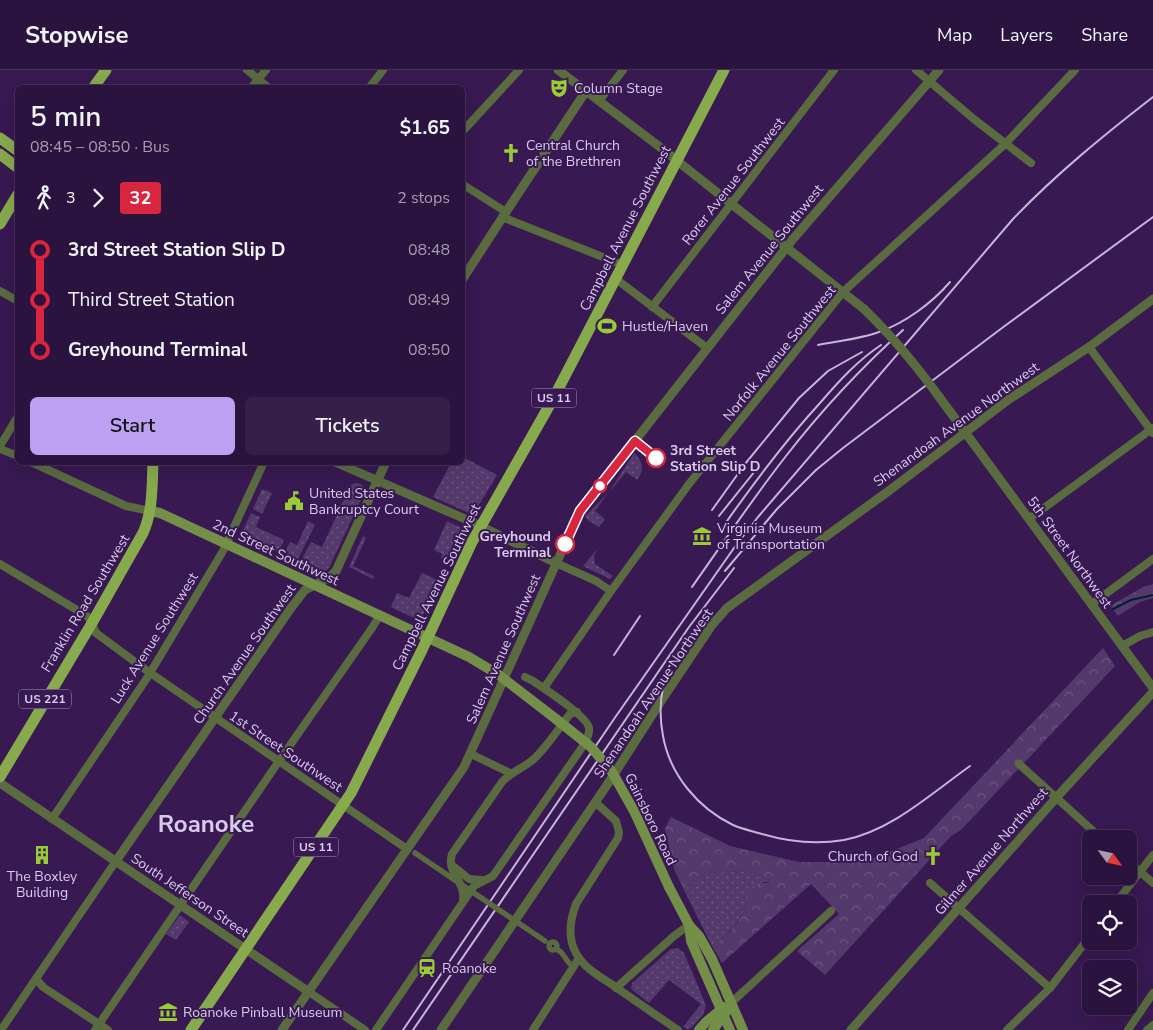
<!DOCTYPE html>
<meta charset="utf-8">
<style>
body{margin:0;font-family:"Nunito Sans",sans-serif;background:#362049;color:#f1f3f6;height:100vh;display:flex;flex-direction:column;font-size:19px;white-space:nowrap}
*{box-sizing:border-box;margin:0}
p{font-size:16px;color:#a59eb0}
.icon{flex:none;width:28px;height:28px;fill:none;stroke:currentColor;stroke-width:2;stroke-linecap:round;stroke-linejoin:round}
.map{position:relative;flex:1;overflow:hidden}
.drawer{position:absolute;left:15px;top:15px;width:450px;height:380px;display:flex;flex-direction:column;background:#2a133e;border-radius:8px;box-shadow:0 5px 20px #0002,0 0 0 1px #463258}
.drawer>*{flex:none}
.badge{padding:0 10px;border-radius:4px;font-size:18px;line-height:32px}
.needle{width:32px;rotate:123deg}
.controls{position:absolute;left:1082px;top:760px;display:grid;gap:10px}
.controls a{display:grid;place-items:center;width:55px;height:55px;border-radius:8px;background:#2a133e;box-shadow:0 5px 20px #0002,0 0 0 1px #463258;font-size:25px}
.map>.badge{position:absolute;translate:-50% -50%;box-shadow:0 0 0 2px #fff}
.legs{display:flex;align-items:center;gap:8px;height:55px;padding:0 15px;font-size:16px}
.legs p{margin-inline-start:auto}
.headline{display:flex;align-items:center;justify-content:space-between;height:85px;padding:0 15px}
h1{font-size:28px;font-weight:600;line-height:38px}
.primary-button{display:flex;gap:10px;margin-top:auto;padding:10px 15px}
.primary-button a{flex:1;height:58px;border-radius:8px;background:#bca0f2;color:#111;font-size:20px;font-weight:600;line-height:58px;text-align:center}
.primary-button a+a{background:#362049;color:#f1f3f6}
ul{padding:0 15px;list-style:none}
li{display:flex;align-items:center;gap:18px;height:50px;font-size:19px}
li i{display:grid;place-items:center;width:8px;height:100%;margin:0 6px;background:currentColor}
li i::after{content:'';width:12px;height:12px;margin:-6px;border:4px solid;border-radius:50%;background:#2a133e}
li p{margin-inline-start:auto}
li:first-child i{background:linear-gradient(#0000 50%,currentColor 0)}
li:last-child i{background:linear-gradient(currentColor 50%,#0000 0)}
header{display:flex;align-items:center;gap:30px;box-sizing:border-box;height:70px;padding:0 25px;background:#2a133e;border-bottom:1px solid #463258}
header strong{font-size:24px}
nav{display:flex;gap:28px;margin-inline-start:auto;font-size:18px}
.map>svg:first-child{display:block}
</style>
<header>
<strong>Stopwise</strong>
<nav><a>Map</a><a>Layers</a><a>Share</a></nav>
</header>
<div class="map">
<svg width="1153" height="960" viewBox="0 0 1153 960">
<defs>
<pattern id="grass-dots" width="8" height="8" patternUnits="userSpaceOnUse" patternTransform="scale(1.25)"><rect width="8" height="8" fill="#543a6c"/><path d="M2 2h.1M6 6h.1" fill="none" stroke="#6c5581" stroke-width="1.8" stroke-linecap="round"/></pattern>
<pattern id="forest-crowns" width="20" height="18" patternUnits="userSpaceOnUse" patternTransform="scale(1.25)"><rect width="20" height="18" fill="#543a6c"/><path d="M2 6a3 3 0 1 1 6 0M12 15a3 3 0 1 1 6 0" fill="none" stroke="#6c5581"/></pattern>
</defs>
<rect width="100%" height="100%" fill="#381952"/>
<g fill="url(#grass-dots)">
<path d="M634 383C643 391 645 400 637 410L626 402 612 419H611Z"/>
<polygon points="463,387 497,405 473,445 433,427 451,393 462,392"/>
<path d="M355 413C361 413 363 415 365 421L329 498 323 503 300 493 311 472 322 477 351 415Z"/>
<polygon points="262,419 272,423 262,444 253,439"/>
<polygon points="608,423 595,441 605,449 599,457 589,451 585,446"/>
<polygon points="251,443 260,447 256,457 284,470 278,482 241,465"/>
<polygon points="308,451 315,455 297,491 284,485 290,472 297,475"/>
<polygon points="447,451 464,459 449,492 441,488 442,484 434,480"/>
<polygon points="363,466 366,468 353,496 374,506 373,509 349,497"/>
<polygon points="598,478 594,486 595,494 613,506 610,509 583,496"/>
<polygon points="422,503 440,511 420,551 391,537 397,523 409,528"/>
<path d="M747 801 773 810V813L763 812 750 822C746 846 732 862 712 876L684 820 705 803Z"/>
<polygon points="180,845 189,852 176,870 166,864"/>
<polygon points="678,878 684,883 706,935 703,945 692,957 688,959 683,957 701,934 669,910 649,933 631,919 632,913 671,879"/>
</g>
<g fill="url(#forest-crowns)">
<polygon points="1153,514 1153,528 1140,532 1118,546 1110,536 1143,517"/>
<path d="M1103 578 1115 596 961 760 951 766 825 905 797 881 839 844 811 814 722 893 712 876C725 867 737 856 744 842 748 834 747 822 753 816 758 812 766 813 772 813L773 811 747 801 705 803 684 820 674 799 665 758 671 747 730 776 799 792H864L924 768Z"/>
</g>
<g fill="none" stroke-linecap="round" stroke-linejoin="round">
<polyline stroke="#031e34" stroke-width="2" points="1113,539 1131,530 1153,525"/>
<g stroke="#5a6b40" stroke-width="5.5">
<circle cx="553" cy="876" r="4"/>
<polyline points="556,879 561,882 569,893"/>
</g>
<g stroke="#5a6b40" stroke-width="8">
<polyline points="247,0 269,18"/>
<polyline points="916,0 975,50 1031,93"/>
<polyline points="251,18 266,0"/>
<polyline points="369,18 383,0"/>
<polyline points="599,31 623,0"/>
<polyline points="462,62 519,0"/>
<polyline points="462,114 506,142"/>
<polyline points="502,147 623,195"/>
<polyline points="616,209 707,278"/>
<polyline points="0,221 18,231"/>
<polyline points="652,237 834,0"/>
<polyline points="1089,277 1153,363"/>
<polyline points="0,376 18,346"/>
<polyline points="0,379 18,386"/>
<polyline points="31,392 126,436 150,441"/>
<polyline points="1029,449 1153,358"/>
<polyline points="556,493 596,511 611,521"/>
<polyline points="0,494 87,546 92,553 96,563 146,600 407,779"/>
<polyline points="1092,534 1153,489"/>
<polyline points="1122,576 1140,566 1153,562"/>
<polyline points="544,618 611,521 689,414 843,222 1005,74 1075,0"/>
<polyline points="471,684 510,703"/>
<polyline points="1019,694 1102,769"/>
<path d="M595 732 616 751 619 762 618 768 576 834C570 850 567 867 576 883 584 899 603 908 617 918 637 932 657 946 678 960"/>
<polyline points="52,749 147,608 223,481 264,392"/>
<polyline points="1129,792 1153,813"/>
<polyline points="452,795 469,809 482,810"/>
<polyline points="930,813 1050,918"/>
<path d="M463 831C466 810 446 804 452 784L502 712C512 701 526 697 536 687 549 674 559 658 570 644L577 642"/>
<polyline points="1115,834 1153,785"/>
<polyline points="36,909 43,917 108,960"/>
<polyline points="616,918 674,866 689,855"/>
<polyline points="309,922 365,960"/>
<polyline points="732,932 831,841"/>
<polyline points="1,960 116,791"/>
<polyline points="95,960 279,691 372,558 380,545"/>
<path d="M376 960 474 816 493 806 583 676C586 671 590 665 589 658 588 647 545 619 533 611L525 607"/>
<polyline points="533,960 579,888"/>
<polyline points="1007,960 1050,918 1091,865"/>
<polyline points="1128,960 1153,923"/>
<polyline points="1147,960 1153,955"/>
</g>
<g stroke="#5a6b40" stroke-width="9">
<polyline points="558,0 656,74 864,239"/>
<polyline points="462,210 506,142 586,21"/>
<polyline points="940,328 1153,618"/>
<polyline points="335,392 472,452 556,493"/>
<polyline points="0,713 309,922"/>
<polyline points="116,791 291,538 305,520 330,507 336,501 386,392"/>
<polyline points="282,960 464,697 580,441 793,169 939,0"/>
<polyline points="441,960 611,709 661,631 712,555 727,538 890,420 1008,330 1089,277 1153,229"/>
<polyline points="851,960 1056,728 1153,622"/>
</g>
<g stroke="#738f48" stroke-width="10">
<polyline points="150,441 160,443 469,587 499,605 556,649"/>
<polyline points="669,817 689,855 699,866 712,889 743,960"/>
<polyline points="689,855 691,871 730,960"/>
<polyline points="699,960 706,952 724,937"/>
<polyline points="713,960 726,942"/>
</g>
<g stroke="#87aa4d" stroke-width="11">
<polyline points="93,18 106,0"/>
<polyline points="0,68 18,81"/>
<polyline points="0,84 18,98"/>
<polyline points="0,154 18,124"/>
<path d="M0 707 92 553 143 463C153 441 152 416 153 392"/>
<polyline points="191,960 351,723 422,580 472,472 553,329 724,0"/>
</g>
<g stroke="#c6b4da" stroke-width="2">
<path d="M818 275C838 271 860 269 879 262 905 253 932 233 950 212"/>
<polyline points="712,440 745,394 799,328 828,301 862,282"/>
<polyline points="719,446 755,401"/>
<path d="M727 451C756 410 786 370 820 333 839 311 857 291 881 275"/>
<polyline points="725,501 777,439 816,400 843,378 1002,258 1153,147"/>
<path d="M692 517C723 473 753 428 786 386 821 341 861 298 903 260"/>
<polyline points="614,585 640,546"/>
<path d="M671 592C661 615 658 640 663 666 670 705 698 738 733 755 742 759 752 761 762 764 789 772 815 775 844 770 891 761 932 723 970 696"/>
<path d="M403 960 614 649 734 478 758 447 1013 149C1056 104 1104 65 1153 27"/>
<polyline points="413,960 689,557 734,498"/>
</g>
<polyline stroke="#5a6b40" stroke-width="5.5" points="415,783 545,871"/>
<path stroke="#5a6b40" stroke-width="9" d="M864 239C893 267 916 295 940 328"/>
<polyline stroke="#738f48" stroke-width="10" points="556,649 591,677 612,702 634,741 669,817"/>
</g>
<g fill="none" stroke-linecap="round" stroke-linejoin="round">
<g stroke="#fff" stroke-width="11">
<polyline id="line-1" points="565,474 580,441 635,371 656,388"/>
</g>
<use href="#line-1" stroke="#d7263d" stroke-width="8"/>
</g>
<defs>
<g id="theatre-bare" transform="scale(1.5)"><path d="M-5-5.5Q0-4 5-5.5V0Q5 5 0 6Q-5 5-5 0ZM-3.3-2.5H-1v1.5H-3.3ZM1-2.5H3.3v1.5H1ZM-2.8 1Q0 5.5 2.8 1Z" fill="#99cb35" stroke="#381952" stroke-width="2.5" paint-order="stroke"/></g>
<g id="church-bare" transform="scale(1.5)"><path d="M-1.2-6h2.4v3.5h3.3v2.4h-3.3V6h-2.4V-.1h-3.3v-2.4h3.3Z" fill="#99cb35" stroke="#381952" stroke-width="2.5" paint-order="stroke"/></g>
<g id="stadium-bare" transform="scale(1.5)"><path d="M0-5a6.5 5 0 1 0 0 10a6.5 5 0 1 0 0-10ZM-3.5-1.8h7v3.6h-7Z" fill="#99cb35" stroke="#381952" stroke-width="2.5" paint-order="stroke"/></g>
<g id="civic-bare" transform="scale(1.5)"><path d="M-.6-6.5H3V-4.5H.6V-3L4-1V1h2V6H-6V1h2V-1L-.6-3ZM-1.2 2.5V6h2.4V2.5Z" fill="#99cb35" stroke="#381952" stroke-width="2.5" paint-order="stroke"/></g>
<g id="museum-bare" transform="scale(1.5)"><path d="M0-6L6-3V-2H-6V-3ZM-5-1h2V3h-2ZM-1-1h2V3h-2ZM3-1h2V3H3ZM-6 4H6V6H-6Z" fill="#99cb35" stroke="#381952" stroke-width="2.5" paint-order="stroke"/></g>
<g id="building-bare" transform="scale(1.5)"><path d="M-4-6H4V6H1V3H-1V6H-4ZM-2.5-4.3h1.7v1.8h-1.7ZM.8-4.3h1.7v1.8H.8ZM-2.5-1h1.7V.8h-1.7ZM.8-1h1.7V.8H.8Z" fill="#99cb35" stroke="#381952" stroke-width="2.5" paint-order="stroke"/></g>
<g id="station-bare" transform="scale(1.5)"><path d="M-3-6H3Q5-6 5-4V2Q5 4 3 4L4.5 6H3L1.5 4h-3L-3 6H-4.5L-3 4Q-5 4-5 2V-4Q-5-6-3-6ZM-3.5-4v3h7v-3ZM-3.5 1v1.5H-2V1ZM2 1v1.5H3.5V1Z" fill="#99cb35" stroke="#381952" stroke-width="2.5" paint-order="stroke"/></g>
</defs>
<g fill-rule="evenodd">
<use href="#theatre-bare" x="559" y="18"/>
<use href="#church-bare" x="511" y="83"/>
<use href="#stadium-bare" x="607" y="256"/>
<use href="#civic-bare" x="294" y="431"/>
<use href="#museum-bare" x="702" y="466"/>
<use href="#building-bare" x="42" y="785"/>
<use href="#church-bare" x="933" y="786"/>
<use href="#station-bare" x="427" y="898"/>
<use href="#museum-bare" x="168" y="942"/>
</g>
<g fill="#fff" stroke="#d7263d" stroke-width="2.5">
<circle cx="656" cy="388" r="9"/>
<circle cx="600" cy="416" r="6"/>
<circle cx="565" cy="474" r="9"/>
</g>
<g text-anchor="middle" stroke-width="4" stroke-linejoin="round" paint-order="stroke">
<g fill="#381952" stroke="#a995be" stroke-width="1">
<rect x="531.5" y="318.5" width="45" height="19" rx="4"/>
<rect x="19" y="619.5" width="52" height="19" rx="4"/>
<rect x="293.5" y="767.5" width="45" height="19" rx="4"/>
</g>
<g font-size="12" font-weight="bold" fill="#dacaed">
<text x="554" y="332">US 11</text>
<text x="45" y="633">US 221</text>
<text x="316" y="781">US 11</text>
</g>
<g font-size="14" fill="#dacaed" stroke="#381952" text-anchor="start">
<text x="574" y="23">Column Stage</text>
<text x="526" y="80">Central Church<tspan x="526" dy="16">of the Brethren</tspan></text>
<text x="622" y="261">Hustle/Haven</text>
<text x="309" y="428">United States<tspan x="309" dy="16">Bankruptcy Court</tspan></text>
<text x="717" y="463">Virginia Museum<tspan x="717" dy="16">of Transportation</tspan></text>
<text x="918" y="791" text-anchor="end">Church of God</text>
<text x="42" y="811" text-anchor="middle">The Boxley<tspan x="42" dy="16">Building</tspan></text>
<text x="442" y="903">Roanoke</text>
<text x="183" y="947">Roanoke Pinball Museum</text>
</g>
<g font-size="14" fill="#dacaed" stroke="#381952">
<text transform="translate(733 111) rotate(-52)" y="5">Rorer Avenue Southwest</text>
<text transform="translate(625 158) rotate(-63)" y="5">Campbell Avenue Southwest</text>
<text transform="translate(769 179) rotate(-51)" y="5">Salem Avenue Southwest</text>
<text transform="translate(779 283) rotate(-51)" y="5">Norfolk Avenue Southwest</text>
<text transform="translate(956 354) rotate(-36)" y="5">Shenandoah Avenue Northwest</text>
<text transform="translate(276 482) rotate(25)" y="5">2nd Street Southwest</text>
<text transform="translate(1070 482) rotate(54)" y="5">5th Street Northwest</text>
<text transform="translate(436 517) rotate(-64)" y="5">Campbell Avenue Southwest</text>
<text transform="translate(85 533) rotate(-59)" y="5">Franklin Road Southwest</text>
<text transform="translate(154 568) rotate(-58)" y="5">Luck Avenue Southwest</text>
<text transform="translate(503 579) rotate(-66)" y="5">Salem Avenue Southwest</text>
<text transform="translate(244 584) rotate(-55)" y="5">Church Avenue Southwest</text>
<text transform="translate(653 623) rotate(-56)" y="5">Shenandoah Avenue Northwest</text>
<text transform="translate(286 681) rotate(34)" y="5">1st Street Southwest</text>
<text transform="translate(651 749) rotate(64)" y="5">Gainsboro Road</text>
<text transform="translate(991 781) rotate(-49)" y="5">Gilmer Avenue Northwest</text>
<text transform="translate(190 825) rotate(34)" y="5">South Jefferson Street</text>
</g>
<g font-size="14" font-weight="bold" fill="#dacaed" stroke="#381952" text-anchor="start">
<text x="670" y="385">3rd Street<tspan x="670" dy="16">Station Slip D</tspan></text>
<text x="551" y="471" text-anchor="end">Greyhound<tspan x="551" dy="16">Terminal</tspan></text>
</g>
<g font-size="24" font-weight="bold" fill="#dacaed" stroke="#381952">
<text x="206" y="762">Roanoke</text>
</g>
</g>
</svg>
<div class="controls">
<a><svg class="needle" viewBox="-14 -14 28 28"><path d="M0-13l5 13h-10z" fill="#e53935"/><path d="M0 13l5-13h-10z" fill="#a59eb0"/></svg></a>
<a><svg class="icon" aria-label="locate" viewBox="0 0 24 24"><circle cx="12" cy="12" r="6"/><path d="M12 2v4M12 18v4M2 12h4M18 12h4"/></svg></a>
<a><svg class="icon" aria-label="layers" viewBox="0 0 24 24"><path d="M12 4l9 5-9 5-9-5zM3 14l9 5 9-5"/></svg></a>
</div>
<section class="drawer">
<div class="headline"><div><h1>5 min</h1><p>08:45 – 08:50 · Bus</p></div><b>$1.65</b></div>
<div class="legs"><svg class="icon" aria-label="walk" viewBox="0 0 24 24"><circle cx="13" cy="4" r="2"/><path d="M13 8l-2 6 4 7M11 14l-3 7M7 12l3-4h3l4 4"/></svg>3<svg class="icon" aria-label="forward" viewBox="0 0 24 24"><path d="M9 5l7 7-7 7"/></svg><b class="badge" style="background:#d7263d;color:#fff">32</b><p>2 stops</p></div>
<ul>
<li><i style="color:#d7263d"></i><b>3rd Street Station Slip D</b><p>08:48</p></li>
<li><i style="color:#d7263d"></i><span>Third Street Station</span><p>08:49</p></li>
<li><i style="color:#d7263d"></i><b>Greyhound Terminal</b><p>08:50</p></li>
</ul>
<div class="primary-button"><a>Start</a><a>Tickets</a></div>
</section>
</div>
